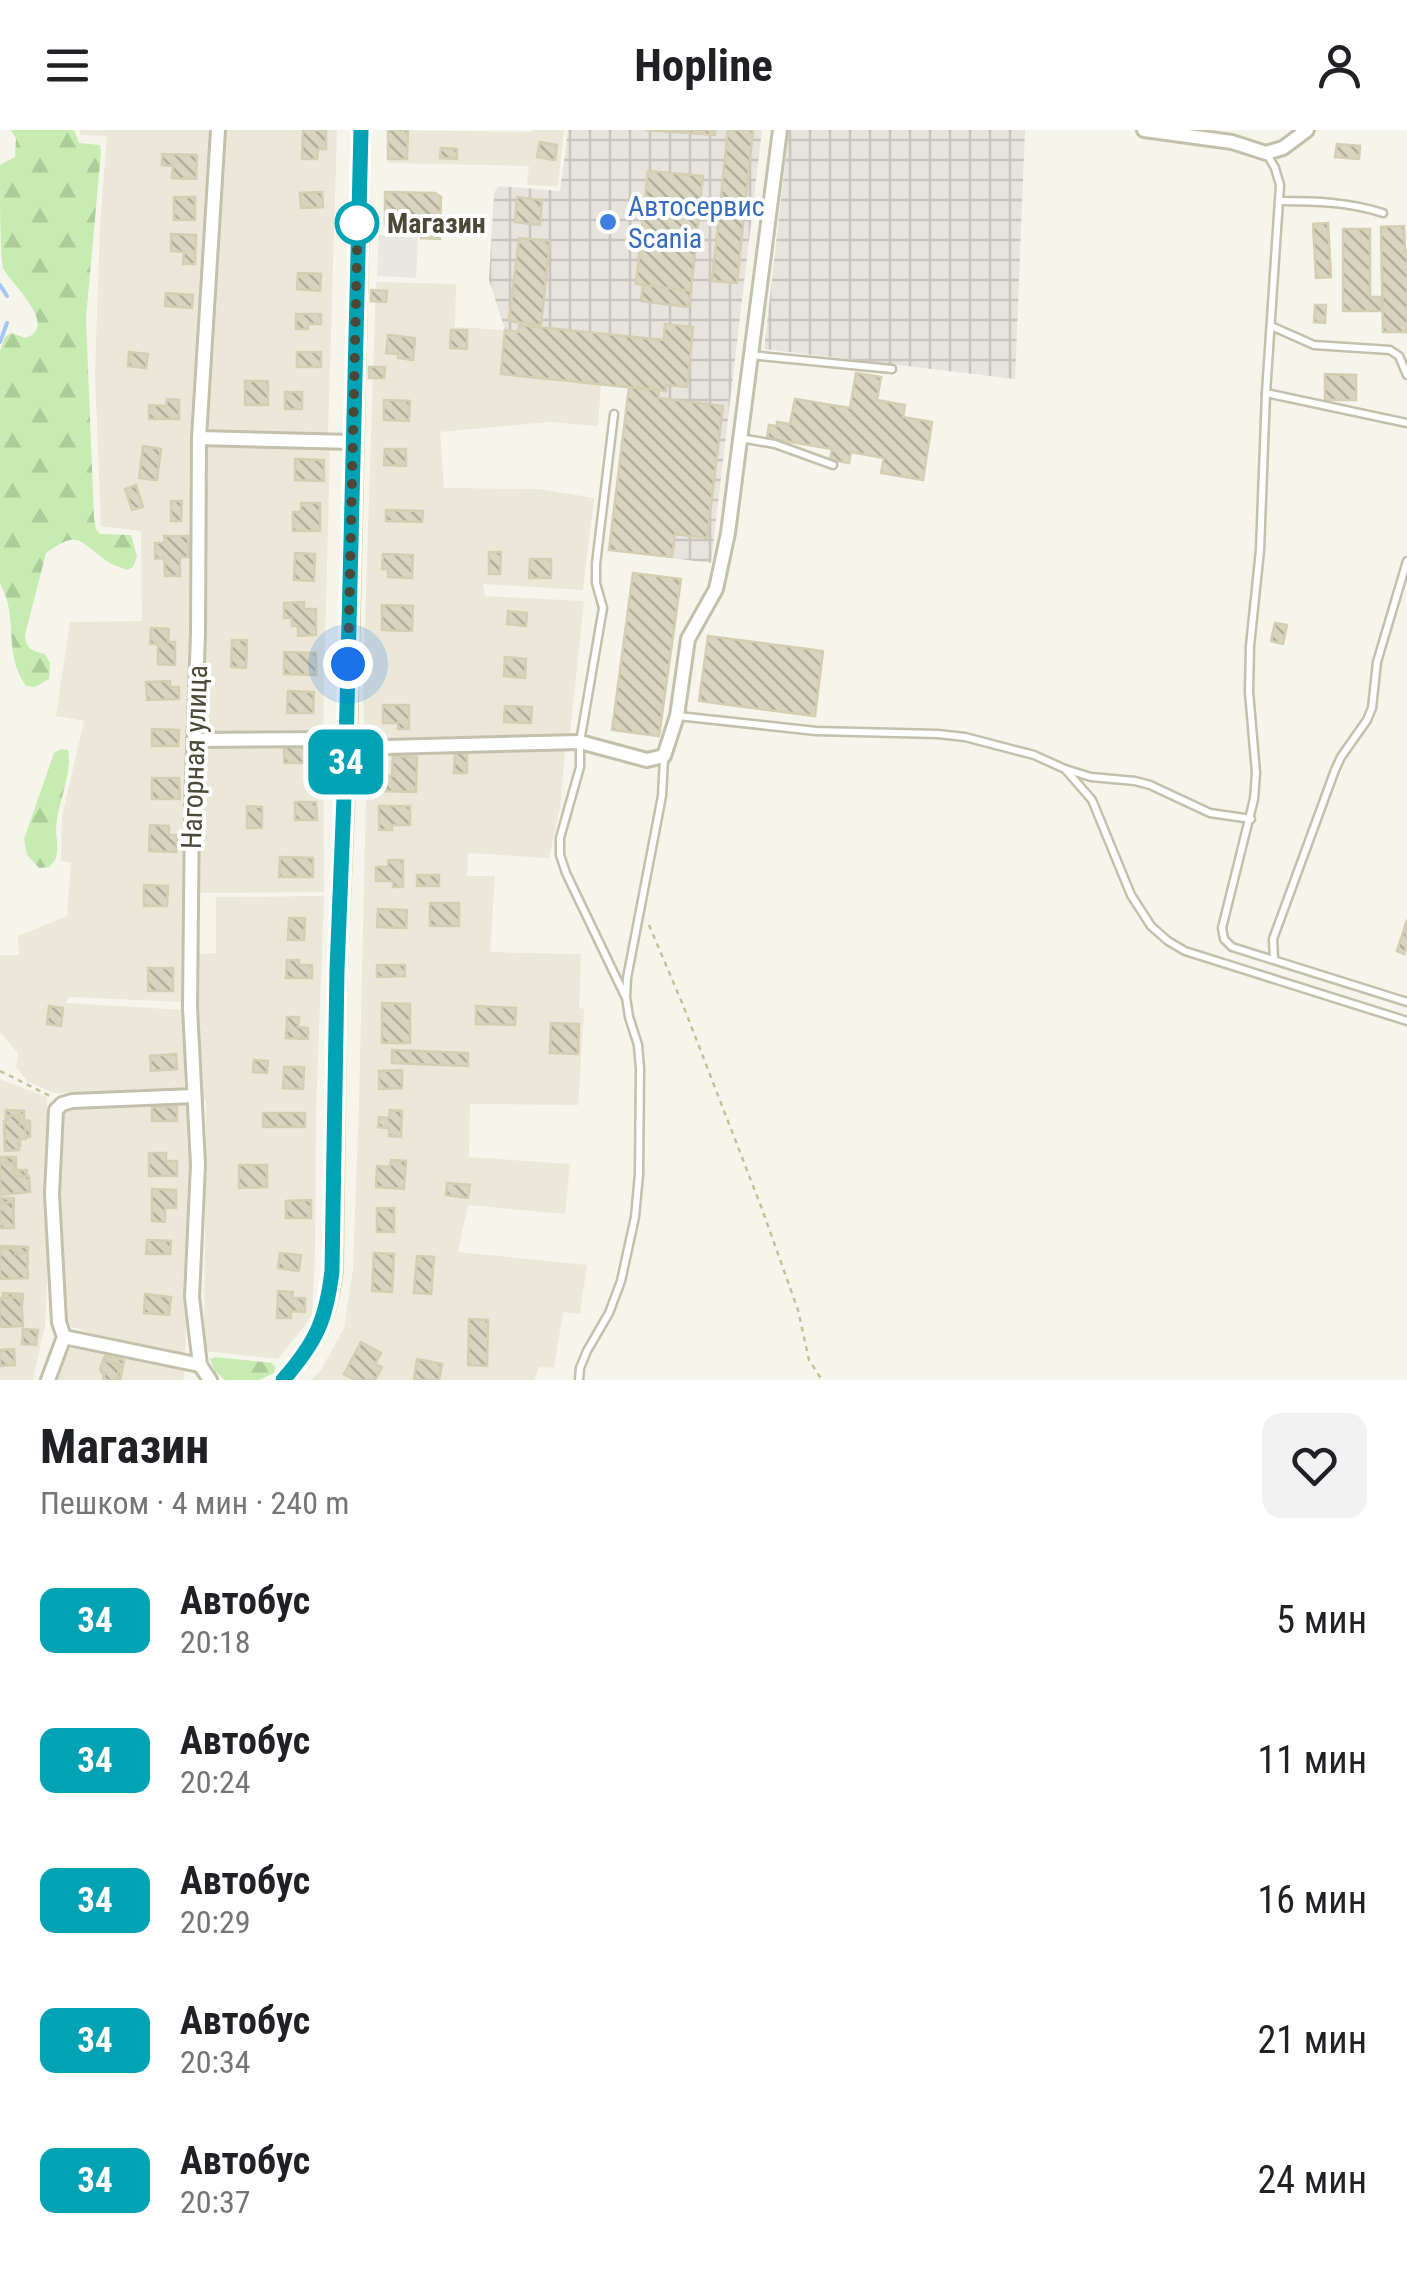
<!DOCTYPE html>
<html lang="ru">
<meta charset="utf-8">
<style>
body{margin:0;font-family:"Roboto Condensed",sans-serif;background:#f2f2f2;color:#202124;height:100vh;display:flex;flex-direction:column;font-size:38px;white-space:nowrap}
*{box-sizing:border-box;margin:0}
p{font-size:32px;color:#757577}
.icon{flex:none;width:55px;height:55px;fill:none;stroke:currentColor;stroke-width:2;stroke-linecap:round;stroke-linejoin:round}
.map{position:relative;height:1250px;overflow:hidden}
.drawer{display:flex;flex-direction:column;background:#fff;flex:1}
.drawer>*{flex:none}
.badge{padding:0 20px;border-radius:15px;font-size:35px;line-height:65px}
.you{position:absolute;width:50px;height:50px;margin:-25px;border:8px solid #fff;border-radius:50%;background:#1a73e8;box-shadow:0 0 0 15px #1a73e833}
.map>.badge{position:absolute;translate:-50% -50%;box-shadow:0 0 0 5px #fff}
.round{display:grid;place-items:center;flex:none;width:105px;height:105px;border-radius:20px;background:#f2f2f2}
.head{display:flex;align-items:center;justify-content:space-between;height:170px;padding:0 40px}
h1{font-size:48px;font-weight:700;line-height:75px}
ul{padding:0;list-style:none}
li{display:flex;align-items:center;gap:30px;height:140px;padding:0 40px}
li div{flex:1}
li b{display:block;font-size:38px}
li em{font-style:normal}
li .badge{min-width:110px;font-weight:700;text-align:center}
header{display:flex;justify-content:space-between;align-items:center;height:130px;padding:0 40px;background:#fff;font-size:45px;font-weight:700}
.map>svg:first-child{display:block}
</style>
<header><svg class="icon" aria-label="menu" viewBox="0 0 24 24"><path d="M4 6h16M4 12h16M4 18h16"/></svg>Hopline<svg class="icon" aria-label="person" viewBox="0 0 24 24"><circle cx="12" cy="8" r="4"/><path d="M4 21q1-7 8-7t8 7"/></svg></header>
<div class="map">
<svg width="1407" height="1250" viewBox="0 0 1407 1250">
<defs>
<pattern id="industrial-grid" width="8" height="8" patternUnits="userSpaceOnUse" patternTransform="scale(2.5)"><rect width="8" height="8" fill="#e6e4dc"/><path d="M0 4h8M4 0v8" fill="none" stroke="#c7c5be"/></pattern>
<pattern id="forest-firs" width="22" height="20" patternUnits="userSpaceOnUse" patternTransform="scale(2.5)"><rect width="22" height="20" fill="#c6ecb2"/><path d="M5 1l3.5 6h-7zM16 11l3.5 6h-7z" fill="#accc9a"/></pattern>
<pattern id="building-back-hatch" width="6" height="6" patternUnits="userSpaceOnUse" patternTransform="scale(2.5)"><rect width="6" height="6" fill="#d9d4bf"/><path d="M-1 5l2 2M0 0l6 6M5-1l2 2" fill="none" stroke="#b2ae9c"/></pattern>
</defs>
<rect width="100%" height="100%" fill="#f6f5eb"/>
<g fill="#ebe8d9">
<polygon points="80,0 214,0 183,741 186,830 185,872 68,867 66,873 185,880 184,958 54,963 27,951 16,937 18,923 0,902 0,825 19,825 18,806 67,786 71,733 61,731 62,686 84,591 56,586 70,492 142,491 141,401 101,396 95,243 100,95 107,6 80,5"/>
<polygon points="225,0 337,0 328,305 215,302 207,296"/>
<polygon points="388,0 531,2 532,0 564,0 558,56 527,55 529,36 388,33"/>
<polygon points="376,152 456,154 455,197 505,200 601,254 598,296 549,292 440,302 444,358 540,359 594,368 583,460 483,454 485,466 584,471 570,604 471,609 364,608 363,555"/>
<polygon points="211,313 330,316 323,601 202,602 205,319"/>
<polygon points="323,613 324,762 199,763 201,615"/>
<polygon points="565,620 560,678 549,728 468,723 467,746 495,746 490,822 581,824 579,878 584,879 578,975 470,974 469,1027 570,1034 565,1084 468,1075 458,1122 587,1135 580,1184 563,1182 554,1238 539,1237 534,1250 311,1250 321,1240 344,1198 353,1139 359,973 367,624"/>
<polygon points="324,766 316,983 315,1126 312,1186 278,1229 204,1221 206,971 200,970 197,926 195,824 216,823 216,767"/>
<polygon points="0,949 47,967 47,1155 45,1195 33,1250 0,1250"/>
<polygon points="189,972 190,1100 185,1226 118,1212 66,1195 68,1174 61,1173 57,1056 60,989 65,980 74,975"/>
<polygon points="81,1214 185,1239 183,1250 56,1250 68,1219"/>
</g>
<g fill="url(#industrial-grid)">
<polygon points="568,0 762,0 711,433 609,420 629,258 501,244 505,200 489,150 494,63 498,56 560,61"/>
<polygon points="789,0 1025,0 1015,249 764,219"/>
</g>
<g fill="url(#forest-firs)">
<path d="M11 0H74L79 13 100 15 101 22 86 188 94 388 96 399 100 404 131 405 137 427 133 437 127 440C119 437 110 434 104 429 77 409 77 401 46 423L25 505C26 519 32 521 45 524L50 533 49 549 35 557 26 556C2 521 20 491 0 453V221L5 207 11 203 26 208C59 196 13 156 3 138 0 124 0 56 0 35L15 27 16 8Z"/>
<path d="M61 619 68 620C73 642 57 675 56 699 56 708 58 715 57 723 55 732 54 731 49 737L39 738 27 725 24 709 54 623Z"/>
<polygon points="215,1227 272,1233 275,1237 274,1243 259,1250 225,1250 215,1241 210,1229"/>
</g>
<polygon fill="#e8e7e2" points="379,105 418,107 416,148 377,146"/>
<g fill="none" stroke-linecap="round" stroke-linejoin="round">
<g stroke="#a5c5f6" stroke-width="4">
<polyline points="0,155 7,166"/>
<polyline points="0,212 7,193"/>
</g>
</g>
<g fill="url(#building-back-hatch)" stroke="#d4ceb2" stroke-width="2.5">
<polygon points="303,0 326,0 326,19 318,19 317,29 302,29"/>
<polygon points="388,0 408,0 407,29 388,29"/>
<polygon points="646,0 715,0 715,5"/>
<polygon points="728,0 753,0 737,153 712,151"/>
<polygon points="540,12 557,15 555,30 537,27"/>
<polygon points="1337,14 1360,16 1359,29 1335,27"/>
<polygon points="441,18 457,19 457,29 440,28"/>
<polygon points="162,24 197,25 196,49 172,48 173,36 162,35"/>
<polygon points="648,41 703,46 691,161 636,154"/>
<polygon points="322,62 323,77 301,78 300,63"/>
<polygon points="385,62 435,63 441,67 440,109 421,108 421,92 412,92 412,95 385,95"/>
<rect x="174" y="67" width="21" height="23"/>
<polygon points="517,67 542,70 540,95 515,92"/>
<polygon points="1328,93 1331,147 1316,148 1313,94"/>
<polygon points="1404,96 1405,121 1407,121 1407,202 1383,202 1381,97"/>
<polygon points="1343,99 1370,99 1370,167 1382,167 1382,181 1343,181"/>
<polygon points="171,104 196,105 195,134 183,134 184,122 171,121"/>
<polygon points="519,108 550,111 541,195 509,191"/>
<polygon points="298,143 321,144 320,161 297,159"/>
<polygon points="643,155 691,161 689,177 641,171"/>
<polygon points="371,160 387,161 386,172 371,171"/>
<polygon points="166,163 193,165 192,178 165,176"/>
<polygon points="1315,175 1326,175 1325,193 1314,192"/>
<polygon points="296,184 321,184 321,194 308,194 308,199 296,199"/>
<polygon points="665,194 693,197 687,257 666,255 666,261 501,244 505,200 518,202 519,195 664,210"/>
<polygon points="451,200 467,200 467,219 450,218"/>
<polygon points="388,205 415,208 413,230 398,228 398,224 386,223"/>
<polygon points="129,222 148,224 146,238 128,236"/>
<rect x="297" y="222" width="24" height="15"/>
<polygon points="369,237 385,237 384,248 369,248"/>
<polygon points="856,243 881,247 877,270 905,275 903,287 932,292 923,350 881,343 884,328 851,322 849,333 830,330 832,319 767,308 769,295 777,296 777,292 790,294 795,269 850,278"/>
<polygon points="1325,244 1356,245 1356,270 1325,270"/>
<rect x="245" y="251" width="23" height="24"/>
<polygon points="629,257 659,260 658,268 723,276 707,408 675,404 672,427 609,420"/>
<rect x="285" y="262" width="17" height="17"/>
<polygon points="167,269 179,270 179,289 149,289 149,275 166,276"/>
<polygon points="384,270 410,271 409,291 384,290"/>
<polygon points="143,316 161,319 157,350 139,348"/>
<polygon points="385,319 406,319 406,336 384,335"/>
<polygon points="295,329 324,330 324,351 295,350"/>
<polygon points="136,355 143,377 132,380 125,359"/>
<polygon points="171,371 182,371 181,391 171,391"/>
<polygon points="301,373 320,373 320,401 293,401 293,382 301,382"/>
<polygon points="386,380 423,381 422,392 386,391"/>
<polygon points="164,406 188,406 189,427 180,427 180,446 165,446 164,428 155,429 155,413 165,413"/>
<polygon points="489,422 501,422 500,444 489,444"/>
<polygon points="295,423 315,424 314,451 294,450"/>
<polygon points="383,424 413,425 412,448 388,447 388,439 382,439"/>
<polygon points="530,429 551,429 551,448 529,448"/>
<polygon points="633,443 681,449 659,606 612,600"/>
<polygon points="304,472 304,479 316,479 316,505 298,506 298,496 292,496 292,488 284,488 284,473"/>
<polygon points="382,475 413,476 412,501 382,500"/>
<polygon points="508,481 527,483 526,496 507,494"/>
<polygon points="1275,493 1287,495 1283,514 1271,511"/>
<polygon points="151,498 169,499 168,512 175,512 175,535 158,534 158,514 150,514"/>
<polygon points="708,506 823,521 815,586 699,571"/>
<polygon points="232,510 247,510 246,538 231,537"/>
<polygon points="284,522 316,523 316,545 284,544"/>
<polygon points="505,527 526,529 525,548 504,546"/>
<polygon points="170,551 170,557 179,557 179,569 147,570 146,552"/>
<polygon points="288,561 314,562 313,583 287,583"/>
<polygon points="383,575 409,575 409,599 398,599 398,593 383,593"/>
<polygon points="505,576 532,577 531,593 504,592"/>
<polygon points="152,599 179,600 178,616 152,616"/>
<rect x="284" y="617" width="31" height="16"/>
<polygon points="455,623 467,623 467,643 454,643"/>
<polygon points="393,626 417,627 416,662 379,661 380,646 392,646"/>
<polygon points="152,648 179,648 180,669 152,669"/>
<polygon points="295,672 316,672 317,690 295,690"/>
<polygon points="247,676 262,677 262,698 247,698"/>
<polygon points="379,676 410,676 410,695 392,695 392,700 379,700"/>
<polygon points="150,695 169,696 169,705 177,705 176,722 149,721"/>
<polygon points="280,727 313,728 313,747 279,747"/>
<polygon points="388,730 403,730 403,757 393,757 393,751 376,751 376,737 388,737"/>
<rect x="417" y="745" width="22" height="11"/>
<polygon points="144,755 168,756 167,776 144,776"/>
<rect x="430" y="773" width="29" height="23"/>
<polygon points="378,779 407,780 406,798 377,797"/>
<polygon points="289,788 305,788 304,810 288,810"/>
<polygon points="1407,790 1407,815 1404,824 1397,821"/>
<polygon points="287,830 299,830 299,835 312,835 312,848 286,848"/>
<polygon points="377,835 405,835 405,846 377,847"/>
<rect x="148" y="838" width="25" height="23"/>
<polygon points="382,873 410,874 410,913 382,913"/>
<polygon points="49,876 63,878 61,896 47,894"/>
<polygon points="476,876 516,878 515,895 476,894"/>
<polygon points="287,887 299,887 298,897 308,898 308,909 286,908"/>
<polygon points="551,893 579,894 578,924 550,923"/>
<polygon points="392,920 468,923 468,936 392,933"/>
<polygon points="176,924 177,939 151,941 150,926"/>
<polygon points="254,930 268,931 267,943 253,942"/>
<polygon points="284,937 304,937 303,959 283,958"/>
<polygon points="402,940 402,958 379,959 379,941"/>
<rect x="152" y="977" width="25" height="14"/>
<polygon points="6,980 24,981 24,990 30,991 30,1007 20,1007 20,1016 5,1016"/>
<polygon points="390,980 402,981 401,1007 389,1006 389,998 378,997 379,987 389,988"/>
<rect x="263" y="983" width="42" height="14"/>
<polygon points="19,985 20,994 25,994 26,1009 18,1009 19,1020 5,1021 4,991 7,991 6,986"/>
<polygon points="149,1023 166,1023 166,1031 177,1031 177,1046 149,1046"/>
<polygon points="0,1027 16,1027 16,1040 27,1040 27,1054 0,1054"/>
<polygon points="391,1030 406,1031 404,1059 376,1057 377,1036 390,1037"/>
<polygon points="0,1033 13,1033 15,1046 29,1046 30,1062 0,1065"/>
<polygon points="239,1035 267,1035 267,1057 239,1058"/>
<polygon points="447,1053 470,1055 468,1068 446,1065"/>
<polygon points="152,1059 176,1060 176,1078 165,1078 165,1092 152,1091"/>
<polygon points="0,1068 14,1068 13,1091 0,1091"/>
<polygon points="311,1070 311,1088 286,1088 286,1071"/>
<polygon points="13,1072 14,1098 0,1098 0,1073"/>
<rect x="377" y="1078" width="17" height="24"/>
<polygon points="147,1110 171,1111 170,1124 146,1124"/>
<polygon points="0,1116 28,1117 27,1141 0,1140"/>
<polygon points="16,1118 16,1124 27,1123 28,1148 0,1149 0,1119"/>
<polygon points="280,1123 301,1125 299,1141 278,1138"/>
<polygon points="374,1123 394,1124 392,1162 372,1161"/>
<polygon points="417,1126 434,1127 431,1164 414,1163"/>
<polygon points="278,1161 293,1162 292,1168 305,1168 305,1182 291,1181 291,1188 277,1188"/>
<polygon points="3,1163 23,1164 21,1188 2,1187"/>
<polygon points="145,1164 171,1167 169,1185 144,1183"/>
<polygon points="21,1167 23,1196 0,1197 0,1168"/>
<polygon points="469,1189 488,1190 487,1236 468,1235"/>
<polygon points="23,1199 38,1200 36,1215 22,1214"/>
<polygon points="361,1212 381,1223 375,1234 382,1237 375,1250 355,1250 344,1244"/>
<polygon points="14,1219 15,1235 0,1236 0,1220"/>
<polygon points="105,1226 124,1230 120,1250 103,1250 104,1240 100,1239"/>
<polygon points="417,1229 442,1234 439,1250 414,1250"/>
<polygon points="103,1230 120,1235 117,1250 103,1250 105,1243 101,1242"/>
</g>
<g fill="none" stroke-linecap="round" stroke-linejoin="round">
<g stroke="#c3c0ac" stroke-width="11">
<g id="service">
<polyline points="1267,24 1275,38 1280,55 1266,263 1407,293"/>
<path d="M1280 71C1315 71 1349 72 1383 83"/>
<polyline points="1271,196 1314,215 1390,220 1399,226 1407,245"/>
<polyline points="750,225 892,239"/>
<polyline points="1266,263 1260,420 1250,516 1249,562 1256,643 1254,669 1222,798 1224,809 1232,817 1407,872"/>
<polyline points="614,284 596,434 596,453 603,478 580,612 580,637 560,708 560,725 566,743 625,866"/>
<polyline points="740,308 775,314 833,335"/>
<polyline points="678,586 816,601 938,604 965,607 1034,625 1065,639 1092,670 1131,765 1151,796 1168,811 1185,821 1407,891"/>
<polyline points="1065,639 1091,647 1135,651 1150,655 1210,683 1251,689"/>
<polyline points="1274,829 1273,809 1335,640 1341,627 1367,590 1372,578 1377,532 1407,431"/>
<polyline points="579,1250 580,1238 587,1221 609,1183 621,1151 635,1087 639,1044 640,939 638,915 629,887 626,867 627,848 662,666 664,628"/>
</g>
</g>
<g stroke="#c3c0ac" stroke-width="18">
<g id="minor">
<polyline points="1144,0 1232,12 1266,23 1283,18 1307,0"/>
<polyline points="199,308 353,312"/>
<polyline points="195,610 347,609"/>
<polyline points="347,618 580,612 647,630 664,626 677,586 688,509 716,459 728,403 780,0"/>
<polyline points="64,1207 200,1235"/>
<polyline points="48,1250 64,1207 59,1192 52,1064 56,980 62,974 72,971 194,966"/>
<polyline points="210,1250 200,1235 192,1167 198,1035 190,877 192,676 198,503 199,308 218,0"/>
</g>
</g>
<g stroke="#d9d598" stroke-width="22">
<path id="secondary" d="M283 1250C316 1212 326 1191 333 1141L337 840 347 618 361 0"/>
</g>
<g stroke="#c6bf9d" stroke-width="2.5" stroke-dasharray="5 5" stroke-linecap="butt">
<polyline points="649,795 683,875 762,1079 798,1180 809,1230 822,1250"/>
<polyline points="0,941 52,967"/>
</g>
<use href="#service" stroke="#fff" stroke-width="6"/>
<use href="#minor" stroke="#fff" stroke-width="12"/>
<use href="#secondary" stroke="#fffdcc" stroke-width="18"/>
</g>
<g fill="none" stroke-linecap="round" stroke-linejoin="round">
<g stroke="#fff" stroke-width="22">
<path id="line" d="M283 1250C316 1212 326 1191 332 1141L337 840 346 618 361 0"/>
</g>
<use href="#line" stroke="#00a3b4" stroke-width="15"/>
<polyline stroke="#4b4838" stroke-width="10" stroke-dasharray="0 18" points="348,534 358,79 357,93"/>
</g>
<circle fill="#3f7fe0" stroke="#fff" stroke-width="4" cx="608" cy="92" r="10"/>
<circle fill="#fff" stroke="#00a3b4" stroke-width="5" cx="357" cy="93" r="20"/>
<g text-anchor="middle" stroke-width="8" stroke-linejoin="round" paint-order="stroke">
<g font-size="28" fill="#366cbe" stroke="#fff" text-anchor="start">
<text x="628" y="86">Автосервис<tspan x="628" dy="32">Scania</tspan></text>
</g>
<g font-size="28" font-weight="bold" fill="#4b4838" stroke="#fff" text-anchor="start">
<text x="387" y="103">Магазин</text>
</g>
<g font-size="28" fill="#4b4838" stroke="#fff">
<text transform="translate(194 627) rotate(-88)" y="10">Нагорная улица</text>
</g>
</g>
</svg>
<div class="you" style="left:348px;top:534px"></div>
<b class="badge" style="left:346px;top:632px;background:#00a3b4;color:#fff">34</b>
</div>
<section class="drawer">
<div class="head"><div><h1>Магазин</h1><p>Пешком · 4 мин · 240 m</p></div><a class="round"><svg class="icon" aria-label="heart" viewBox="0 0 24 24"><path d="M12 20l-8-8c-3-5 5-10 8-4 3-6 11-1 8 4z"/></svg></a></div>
<ul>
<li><span class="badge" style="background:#00a3b4;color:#fff">34</span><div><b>Автобус</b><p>20:18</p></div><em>5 мин</em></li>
<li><span class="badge" style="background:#00a3b4;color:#fff">34</span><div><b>Автобус</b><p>20:24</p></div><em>11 мин</em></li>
<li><span class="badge" style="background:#00a3b4;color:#fff">34</span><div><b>Автобус</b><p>20:29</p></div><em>16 мин</em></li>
<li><span class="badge" style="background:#00a3b4;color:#fff">34</span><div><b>Автобус</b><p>20:34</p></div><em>21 мин</em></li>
<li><span class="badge" style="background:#00a3b4;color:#fff">34</span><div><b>Автобус</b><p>20:37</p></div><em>24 мин</em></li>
</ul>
</section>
